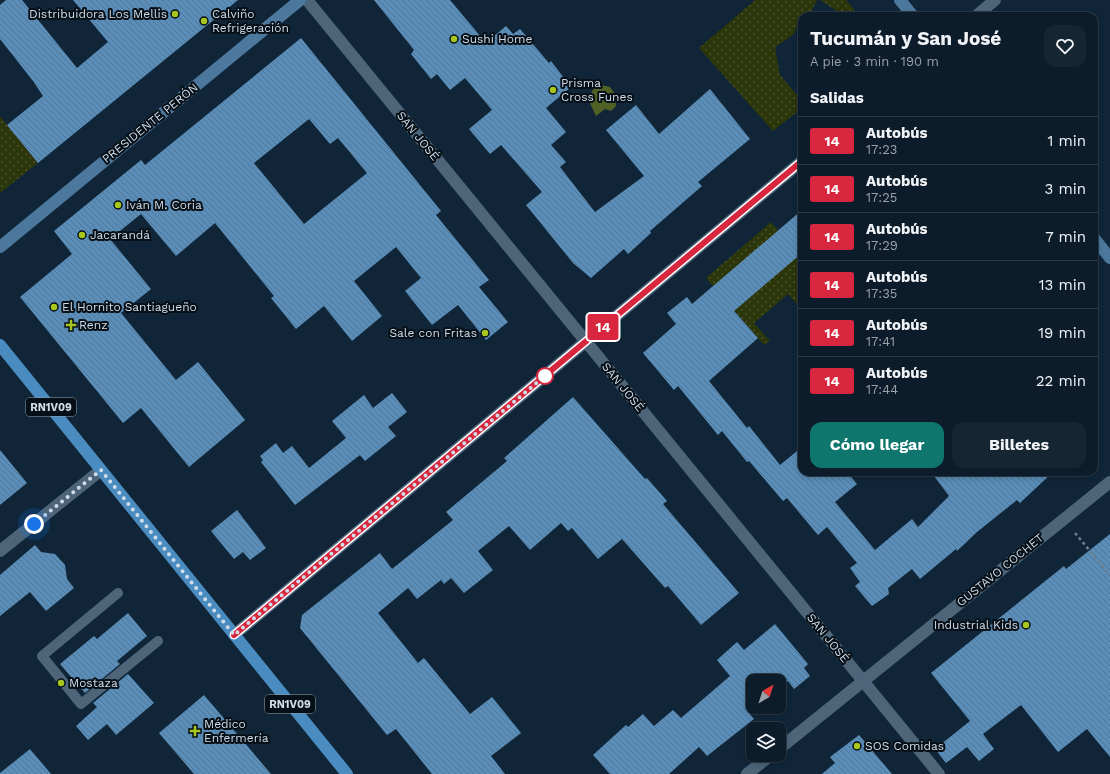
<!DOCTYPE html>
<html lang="es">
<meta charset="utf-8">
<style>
body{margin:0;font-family:"Work Sans",sans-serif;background:#152532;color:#f1f3f6;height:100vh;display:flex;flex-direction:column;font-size:15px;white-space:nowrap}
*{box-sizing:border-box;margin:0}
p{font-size:13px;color:#9aa1a8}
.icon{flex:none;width:22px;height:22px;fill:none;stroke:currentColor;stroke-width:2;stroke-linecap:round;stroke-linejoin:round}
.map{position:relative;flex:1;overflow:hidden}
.drawer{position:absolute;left:798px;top:12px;width:300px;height:464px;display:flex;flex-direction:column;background:#0c1c2a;border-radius:12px;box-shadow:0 2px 6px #0003,0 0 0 1px #2c3a47}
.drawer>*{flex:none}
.badge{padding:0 8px;border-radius:3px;font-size:14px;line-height:26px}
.needle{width:26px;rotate:39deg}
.buttons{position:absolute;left:746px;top:674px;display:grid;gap:8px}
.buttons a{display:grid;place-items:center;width:40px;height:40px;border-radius:8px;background:#0c1c2a;box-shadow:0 2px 6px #0003,0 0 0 1px #2c3a47;font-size:20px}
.you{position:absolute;width:20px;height:20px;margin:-10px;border:3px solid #fff;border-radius:50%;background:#1a73e8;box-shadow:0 0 0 6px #1a73e833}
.map>.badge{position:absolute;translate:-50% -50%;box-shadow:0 0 0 2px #fff}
h2{padding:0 12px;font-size:15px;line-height:36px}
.round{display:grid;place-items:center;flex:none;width:42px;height:42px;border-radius:12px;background:#152532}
.head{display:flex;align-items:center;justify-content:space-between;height:68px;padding:0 12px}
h1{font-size:19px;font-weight:700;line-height:30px}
.button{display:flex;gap:8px;margin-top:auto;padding:8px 12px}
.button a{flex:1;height:46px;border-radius:12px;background:#0f766e;color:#fff;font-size:16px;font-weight:700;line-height:46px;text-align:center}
.button a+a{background:#152532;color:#f1f3f6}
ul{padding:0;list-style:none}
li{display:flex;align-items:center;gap:12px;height:48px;padding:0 12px;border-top:1px solid #2c3a47}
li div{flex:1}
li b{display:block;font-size:15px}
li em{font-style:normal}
li .badge{min-width:44px;font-weight:700;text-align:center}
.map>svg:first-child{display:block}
</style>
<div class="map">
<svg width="1110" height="774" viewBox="0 0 1110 774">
<defs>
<pattern id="grass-dots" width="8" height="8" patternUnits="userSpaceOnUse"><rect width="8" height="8" fill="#2c360b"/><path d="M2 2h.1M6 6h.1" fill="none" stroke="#4a532f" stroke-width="1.8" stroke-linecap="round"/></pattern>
<pattern id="building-back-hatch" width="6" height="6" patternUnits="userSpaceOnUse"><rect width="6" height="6" fill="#5a8eb9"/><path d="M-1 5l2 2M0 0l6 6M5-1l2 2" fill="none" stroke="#527796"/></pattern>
</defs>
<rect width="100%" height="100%" fill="#102638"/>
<g fill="url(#grass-dots)">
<polygon points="755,0 817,0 809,16 802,16 793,35 775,47 780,75 797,95 802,92 802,108 773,131 699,48"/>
<polygon points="820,0 846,0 860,16 841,16 840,13"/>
<polygon points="0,116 38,163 0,193"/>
<polygon points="771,222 802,259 802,310 788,294 754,323 770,341 764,345 706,278"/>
</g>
<polygon fill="#516023" points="596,84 610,87 615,94 616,106 611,111 605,109 596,116 588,99"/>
<g fill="url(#building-back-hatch)" fill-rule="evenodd">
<polygon points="6,0 22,0 77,68 108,42 73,0 238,0 38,163 7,125 43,96 33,81 0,39 0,5"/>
<polygon points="374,0 450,0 486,43 506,26 513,34 520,29 549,63 551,61 571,87 546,108 566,132 551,145 566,162 560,167 595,212 644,176 606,130 636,105 659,134 710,89 750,139 698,182 702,186 650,231 651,233 628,254 624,249 591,278 573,263 526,205 542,192 501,145 490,154 469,129 492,110 465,78 450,90 437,74 431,79 411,54 414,50"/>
<path d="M301 38 441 211 436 215 489 280 479 287 508 322 486 340 458 305 432 325 405 291 421 278 396 247 354 281 382 316 352 341 324 306 296 329 271 298 274 296 215 223 176 256 141 214 110 239 151 289 121 313 176 380 198 362 245 420 189 467 141 408 123 423 20 297 72 254 54 231 141 160 145 165ZM309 119 330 144 338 138 367 173 304 224 254 163Z"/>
<polygon points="802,210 802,253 734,311 758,338 709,381 747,428 749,426 780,465 802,447 802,472 847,472 857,484 835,502 875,550 912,519 918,527 949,496 931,472 1053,472 1020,503 1017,500 977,532 957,551 956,549 920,579 912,569 888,588 889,594 872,606 855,586 860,582 850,568 857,563 827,527 818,535 787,498 783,501 749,461 747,462 722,431 718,435 678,386 674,390 643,353 676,324 667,313 687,297 692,304"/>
<polygon points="392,393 407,412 388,427 396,436 365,461 360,455 295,505 261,462 263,460 260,456 276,443 283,453 292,446 309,468 346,438 332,421 364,395 373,408"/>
<polygon points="573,397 645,479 647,478 667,501 663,504 739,593 701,625 668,586 665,588 622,539 598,559 572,528 568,531 561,523 530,550 509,526 478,551 493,570 464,593 451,578 444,584 441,580 417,599 408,588 378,613 418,663 424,658 470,714 492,697 521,733 491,756 505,774 432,774 396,729 387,735 300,628 302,615 380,553 392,569 453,520 446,512 507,461 504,458"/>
<polygon points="0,450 27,483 0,505"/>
<polygon points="237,510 266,548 250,560 243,552 234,559 211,531"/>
<polygon points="1110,534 1110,757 1087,729 1058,752 1021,705 983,734 994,749 979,761 967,747 946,763 935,749 970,721 931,673 1064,566 1066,569"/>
<polygon points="35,545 41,552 55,554 65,565 67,579 74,588 46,611 30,592 0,616 0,575"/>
<polygon points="128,613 147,636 117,661 120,664 85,693 60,664 94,636 97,639"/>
<polygon points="775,624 808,664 804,668 810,676 794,689 788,681 779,689 779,681 753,681 753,707 757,707 749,713 754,719 707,756 699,747 669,774 610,774 593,755 626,725 628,727 643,714 654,726 673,710 681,718 730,676 717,660 737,642 744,650"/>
<polygon points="128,674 154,703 116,735 107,724 88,740 76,726 97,707 93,703"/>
<polygon points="204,695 232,728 271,774 194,774 159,733"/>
<polygon points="859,735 892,774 822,774 835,763 830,757"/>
<polygon points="30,749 51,774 0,774 0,773"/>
</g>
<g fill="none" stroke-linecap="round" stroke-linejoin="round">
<polyline stroke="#6f808f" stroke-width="2.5" stroke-dasharray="3 3" stroke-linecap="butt" points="1075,533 1110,575"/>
<polyline stroke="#4d6479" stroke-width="10" points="118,593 42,656 81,704 158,641"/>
<g stroke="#4d6479" stroke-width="12">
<polyline points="307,0 939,774"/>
<polyline points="976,16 995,0"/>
<polyline points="0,551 101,470"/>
<polyline points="234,635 802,161"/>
<polyline points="779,749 1110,482"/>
<polyline points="747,774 771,755"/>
</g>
<g stroke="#4c789d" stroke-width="12">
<polyline points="900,0 913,16"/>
<polyline points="1094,238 1110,258"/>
<polyline points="0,247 300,0"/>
</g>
<polyline stroke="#4b8cc0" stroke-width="12" points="0,345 347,774"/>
</g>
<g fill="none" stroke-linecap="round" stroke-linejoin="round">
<g stroke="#fff" stroke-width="9">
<polyline id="line" points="234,635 802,161"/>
</g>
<use href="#line" stroke="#d7263d" stroke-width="6"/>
<polyline stroke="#d0dde9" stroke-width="4" stroke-dasharray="0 7.2" points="34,524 101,470 234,635 545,376"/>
</g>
<g fill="#a7c71e" stroke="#060e16" stroke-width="1.5">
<circle cx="175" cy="14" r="4"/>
<circle cx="204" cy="21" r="4"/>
<circle cx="454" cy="39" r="4"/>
<circle cx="553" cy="90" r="4"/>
<circle cx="118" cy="205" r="4"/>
<circle cx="82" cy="235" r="4"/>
<circle cx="54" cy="307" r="4"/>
<path d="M69 319h4v4h4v4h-4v4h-4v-4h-4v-4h4z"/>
<circle cx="485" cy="333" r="4"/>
<circle cx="1026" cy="625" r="4"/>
<circle cx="61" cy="683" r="4"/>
<path d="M193 725h4v4h4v4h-4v4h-4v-4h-4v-4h4z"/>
<circle cx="857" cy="746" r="4"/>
</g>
<circle fill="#fff" stroke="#d7263d" stroke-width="2" cx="545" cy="376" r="8"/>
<g text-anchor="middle" stroke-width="4" stroke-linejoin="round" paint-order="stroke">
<g fill="#060e16" stroke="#939faa" stroke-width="1">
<rect x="26" y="398" width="50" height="18" rx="3"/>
<rect x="265" y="695" width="50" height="18" rx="3"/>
</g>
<g font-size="11" font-weight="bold" fill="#d0dde9">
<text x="51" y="411">RN1V09</text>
<text x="290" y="708">RN1V09</text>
</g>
<g font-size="12" fill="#d0dde9" stroke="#060e16" text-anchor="start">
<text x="167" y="18" text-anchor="end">Distribuidora Los Mellis</text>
<text x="212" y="18">Calviño<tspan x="212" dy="14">Refrigeración</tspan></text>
<text x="462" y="43">Sushi Home</text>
<text x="561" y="87">Prisma<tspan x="561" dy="14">Cross Funes</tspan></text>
<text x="126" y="209">Iván M. Coria</text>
<text x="90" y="239">Jacarandá</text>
<text x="62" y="311">El Hornito Santiagueño</text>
<text x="79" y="329">Renz</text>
<text x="477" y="337" text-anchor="end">Sale con Fritas</text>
<text x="1018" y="629" text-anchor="end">Industrial Kids</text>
<text x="69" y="687">Mostaza</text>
<text x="204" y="728">Médico<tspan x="204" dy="14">Enfermería</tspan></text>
<text x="865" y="750">SOS Comidas</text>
</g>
<g font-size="12" fill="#d0dde9" stroke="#060e16">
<text transform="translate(150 123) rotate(-39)" y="4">PRESIDENTE PERÓN</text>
<text transform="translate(418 136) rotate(51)" y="4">SAN JOSÉ</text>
<text transform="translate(623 387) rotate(51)" y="4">SAN JOSÉ</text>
<text transform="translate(1000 570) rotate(-39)" y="4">GUSTAVO COCHET</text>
<text transform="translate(828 638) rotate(51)" y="4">SAN JOSÉ</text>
</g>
</g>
</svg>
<div class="buttons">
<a><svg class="needle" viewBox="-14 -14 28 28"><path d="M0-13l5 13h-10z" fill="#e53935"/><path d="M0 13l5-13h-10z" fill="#9aa1a8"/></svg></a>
<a><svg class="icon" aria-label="layers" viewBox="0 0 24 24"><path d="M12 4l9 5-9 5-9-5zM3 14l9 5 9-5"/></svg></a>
</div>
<div class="you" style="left:34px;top:524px"></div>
<b class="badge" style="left:603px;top:327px;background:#d7263d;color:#fff">14</b>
<section class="drawer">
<div class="head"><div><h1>Tucumán y San José</h1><p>A pie · 3 min · 190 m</p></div><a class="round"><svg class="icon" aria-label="heart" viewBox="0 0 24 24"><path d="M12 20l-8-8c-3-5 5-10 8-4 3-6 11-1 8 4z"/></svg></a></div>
<h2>Salidas</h2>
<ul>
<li><span class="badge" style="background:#d7263d;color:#fff">14</span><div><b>Autobús</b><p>17:23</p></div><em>1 min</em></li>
<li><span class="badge" style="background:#d7263d;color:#fff">14</span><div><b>Autobús</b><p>17:25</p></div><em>3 min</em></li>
<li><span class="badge" style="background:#d7263d;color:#fff">14</span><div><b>Autobús</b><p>17:29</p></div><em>7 min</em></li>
<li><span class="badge" style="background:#d7263d;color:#fff">14</span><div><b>Autobús</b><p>17:35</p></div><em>13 min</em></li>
<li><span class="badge" style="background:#d7263d;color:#fff">14</span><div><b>Autobús</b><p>17:41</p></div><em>19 min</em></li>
<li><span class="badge" style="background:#d7263d;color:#fff">14</span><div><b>Autobús</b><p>17:44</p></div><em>22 min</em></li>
</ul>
<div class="button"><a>Cómo llegar</a><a>Billetes</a></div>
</section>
</div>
